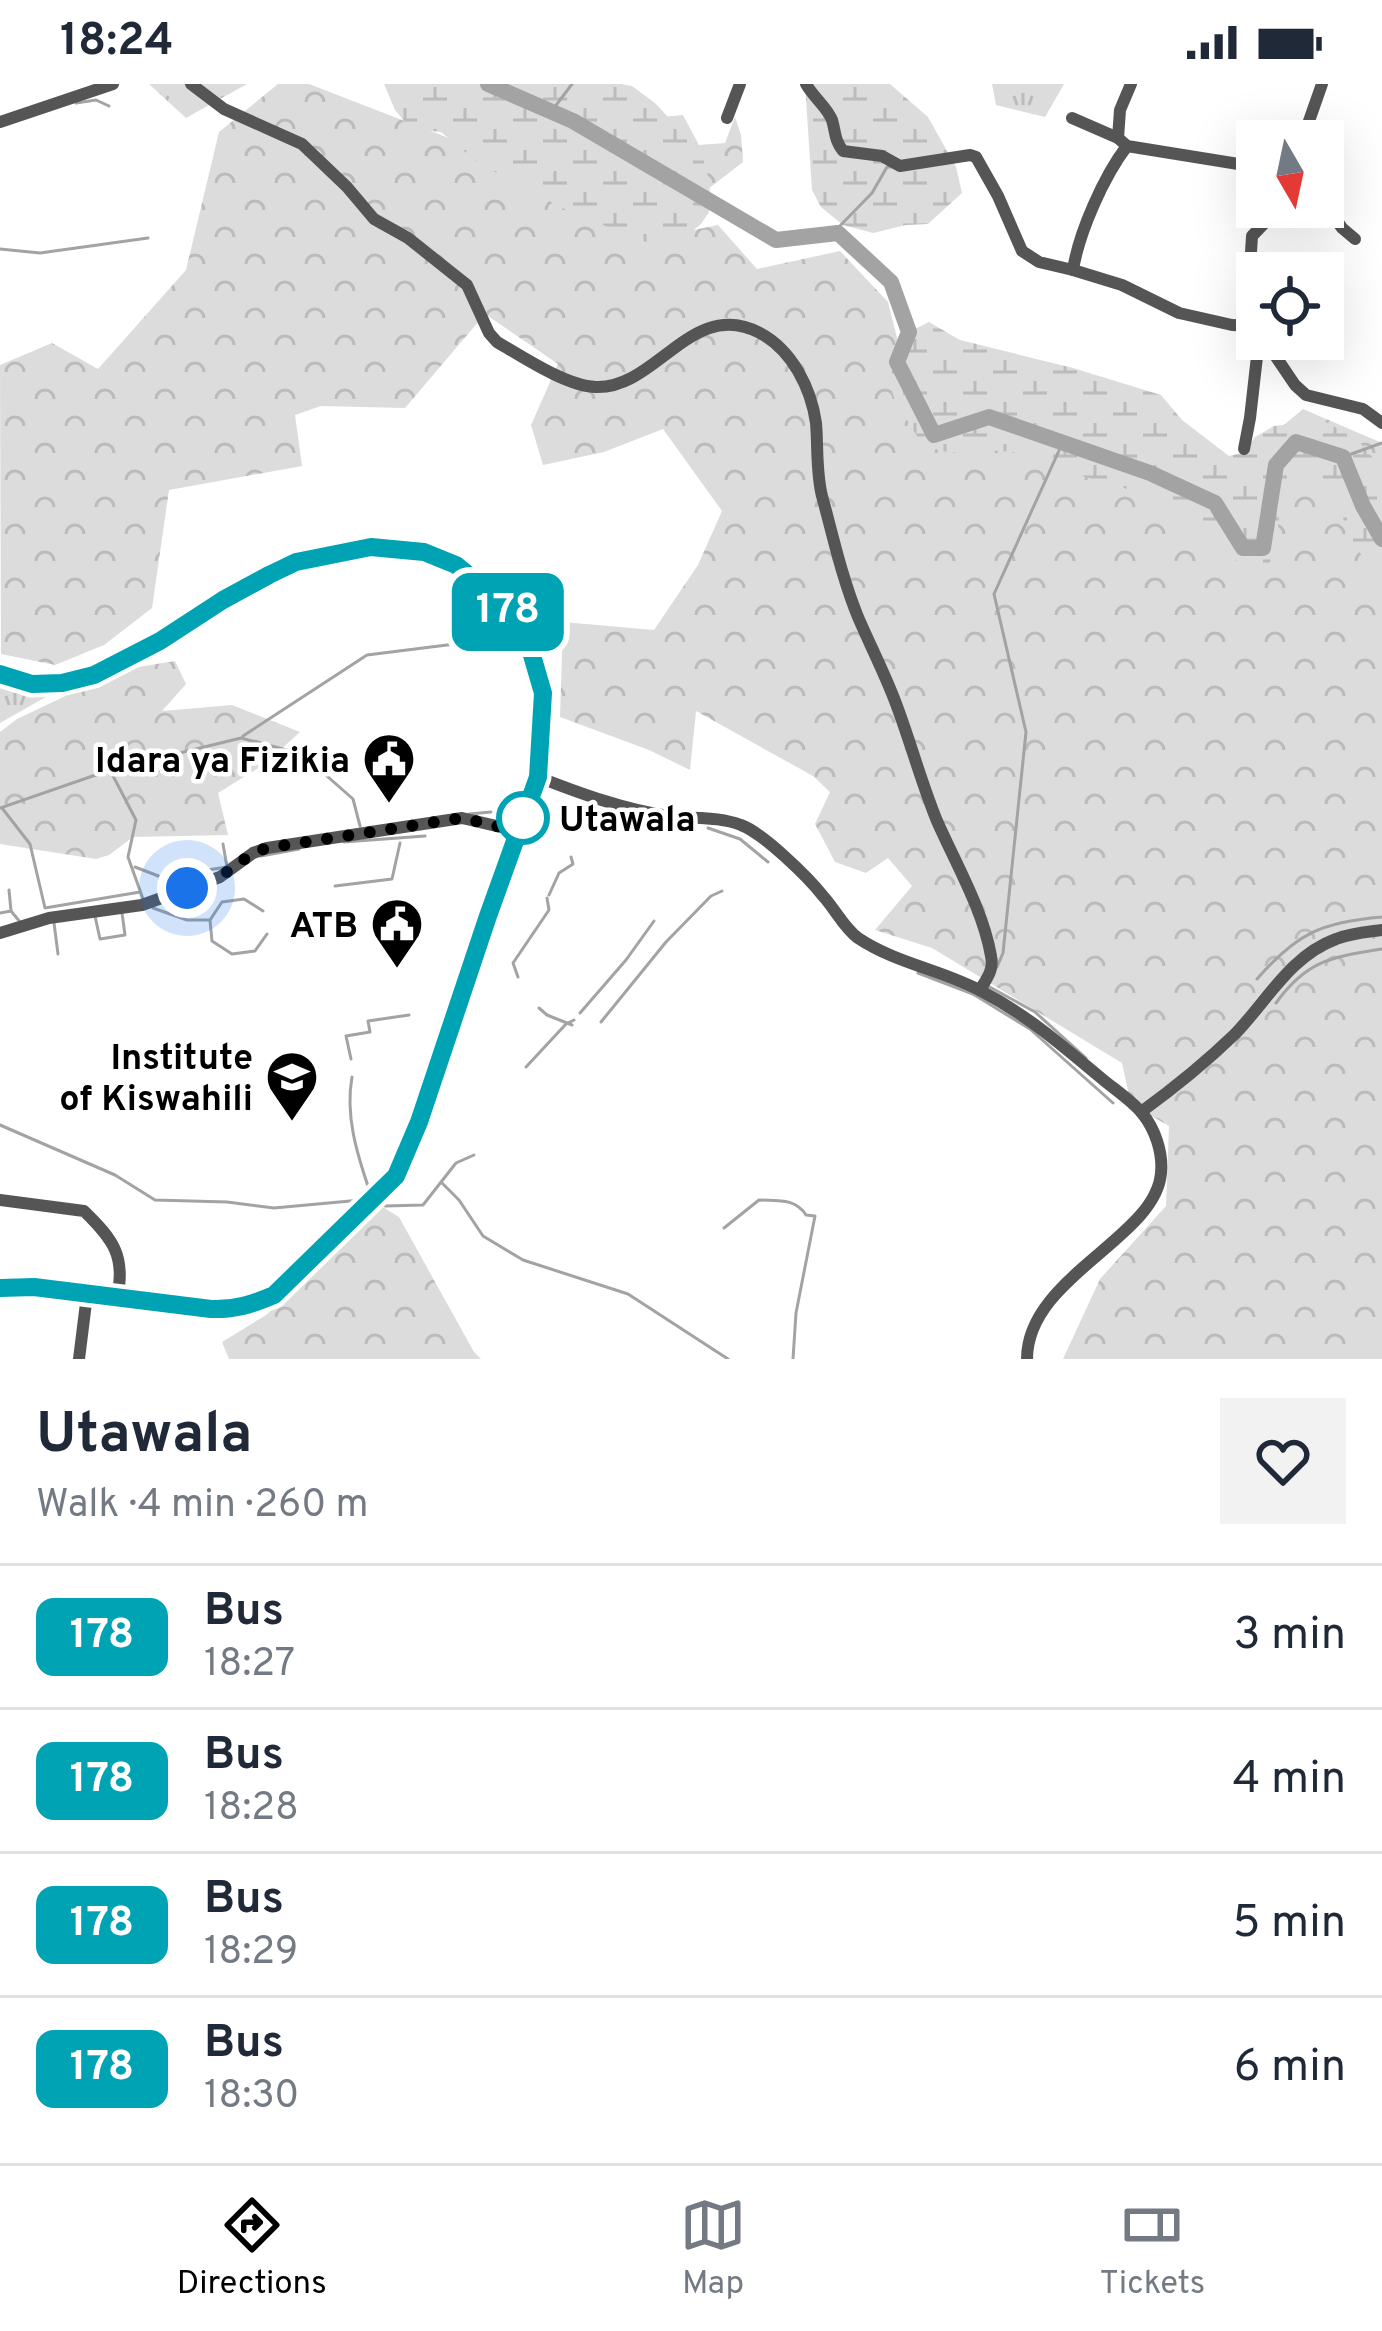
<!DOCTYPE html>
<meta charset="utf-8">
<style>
body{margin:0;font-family:Overpass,sans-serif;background:#f2f2f3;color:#1f2937;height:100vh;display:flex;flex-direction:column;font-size:45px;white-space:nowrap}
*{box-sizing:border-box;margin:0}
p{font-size:39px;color:#747a83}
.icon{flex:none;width:66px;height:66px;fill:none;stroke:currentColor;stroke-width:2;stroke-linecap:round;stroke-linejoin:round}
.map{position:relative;height:1275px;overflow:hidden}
.side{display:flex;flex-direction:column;background:#fff;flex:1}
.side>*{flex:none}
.badge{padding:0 24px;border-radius:18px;font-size:42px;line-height:78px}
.needle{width:78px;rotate:171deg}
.controls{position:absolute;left:1236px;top:36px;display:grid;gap:24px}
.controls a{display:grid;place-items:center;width:108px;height:108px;border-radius:0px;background:#fff;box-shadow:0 12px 48px #0002;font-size:60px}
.you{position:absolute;width:60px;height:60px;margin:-30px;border:9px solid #fff;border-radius:50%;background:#1a73e8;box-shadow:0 0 0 18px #1a73e833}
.map>.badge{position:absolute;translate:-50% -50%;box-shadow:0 0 0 6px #fff}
.round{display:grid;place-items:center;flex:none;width:126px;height:126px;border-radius:0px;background:#f2f2f3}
.head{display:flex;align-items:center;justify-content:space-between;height:204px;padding:0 36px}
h1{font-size:57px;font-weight:700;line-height:90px}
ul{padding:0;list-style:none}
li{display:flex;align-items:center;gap:36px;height:144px;padding:0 36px;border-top:3px solid #e0e1e3}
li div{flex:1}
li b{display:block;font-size:45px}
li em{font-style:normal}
li .badge{min-width:132px;font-weight:700;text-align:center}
.status{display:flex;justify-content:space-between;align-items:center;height:84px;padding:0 60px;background:#fff;direction:ltr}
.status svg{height:33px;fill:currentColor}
.menu{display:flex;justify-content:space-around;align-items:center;height:168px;border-top:3px solid #e0e1e3;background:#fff;font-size:33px;color:#747a83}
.menu a{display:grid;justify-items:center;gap:6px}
.menu .selected{color:#000}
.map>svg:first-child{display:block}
</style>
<div class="status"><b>18:24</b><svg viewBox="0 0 49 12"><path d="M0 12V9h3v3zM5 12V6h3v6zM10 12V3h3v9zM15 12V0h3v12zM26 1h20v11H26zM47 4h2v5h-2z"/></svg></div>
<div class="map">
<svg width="1382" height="1275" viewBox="0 0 1382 1275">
<defs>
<pattern id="grass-tufts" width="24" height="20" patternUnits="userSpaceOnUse" patternTransform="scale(3)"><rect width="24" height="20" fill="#dcdcdc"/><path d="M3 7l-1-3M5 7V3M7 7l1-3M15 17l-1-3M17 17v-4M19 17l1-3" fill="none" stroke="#bbb"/></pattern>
<pattern id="forest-crowns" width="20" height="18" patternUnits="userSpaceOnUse" patternTransform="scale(3)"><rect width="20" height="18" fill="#dcdcdc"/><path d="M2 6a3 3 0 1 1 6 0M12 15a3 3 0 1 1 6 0" fill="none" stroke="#bbb"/></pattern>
<pattern id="wetland-marsh" width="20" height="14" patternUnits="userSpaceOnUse" patternTransform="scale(3)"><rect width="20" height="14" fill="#dcdcdc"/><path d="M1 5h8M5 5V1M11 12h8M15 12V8" fill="none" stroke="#bbb"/></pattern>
</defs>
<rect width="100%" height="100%" fill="#fff"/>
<g fill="url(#grass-tufts)">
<polygon points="149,0 247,0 186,34"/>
<polygon points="992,0 1064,0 1045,33 996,21"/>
<polygon points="0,601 4,604 67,601 0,639"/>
</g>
<g fill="url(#forest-crowns)">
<polygon points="278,0 309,0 689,147 718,141 757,185 840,167 888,218 906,289 1232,384 1303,325 1382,359 1382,1275 1063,1275 1100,1195 1166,1122 1169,1042 1131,1020 1122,979 932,864 875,846 912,802 888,774 866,789 835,778 815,740 830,708 813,692 696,627 690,686 649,666 560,633 563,538 654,546 698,481 722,427 663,345 604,368 543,381 531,341 558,280 485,230 405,324 321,322 295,331 302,382 169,406 152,524 104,561 55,581 1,570 0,281 52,259 98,285 186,186 219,48"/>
<polygon points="683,31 699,61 725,59 735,33 741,51 743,78 703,109 651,34"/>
<polygon points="175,577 186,600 162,627 232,621 300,648 265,680 218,709 228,751 133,753 109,771 96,775 0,760 0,648 17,635 120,586"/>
<polygon points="381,1122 399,1133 474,1268 481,1275 229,1275 222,1258 266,1231 306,1196"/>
</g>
<g fill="url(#wetland-marsh)">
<polygon points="384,0 621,0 632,2 655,19 701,68 710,99 709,128 701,140 680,157 646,158 570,128 480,80 441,48 411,45 395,26"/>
<polygon points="805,0 890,0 928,33 956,83 962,109 928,140 906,141 873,149 843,141 821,123 812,106"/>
<path d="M929 238 960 256 1073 284 1161 311 1182 336 1229 372 1245 368 1255 353 1274 342 1322 336 1357 355 1382 385V500L1350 455 1340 425 1332 412 1307 386C1267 391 1284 422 1277 450 1274 460 1271 468 1270 479L1260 485 1231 475 1218 464 1197 453 1175 428 1124 404 1047 382 1013 368 974 365 951 369 923 362C893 310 878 311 905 250Z"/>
</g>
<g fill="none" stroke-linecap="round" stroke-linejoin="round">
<g stroke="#a3a3a3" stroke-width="3">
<polyline points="76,19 96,16 109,22"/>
<polyline points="551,28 572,0"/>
<polyline points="832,150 872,109 887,83 892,83"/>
<polyline points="0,165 40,169 148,154"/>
<polyline points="1343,373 1382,359"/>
<polyline points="1381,454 1382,454"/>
<polyline points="132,565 220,507"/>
<polyline points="29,592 83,586 113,575"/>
<polyline points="243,652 367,571 455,560 492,552"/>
<polyline points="110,686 136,736 128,773 143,815"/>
<polyline points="0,724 110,686 241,654 302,670 353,715 360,742"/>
<polyline points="2,724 30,760 45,824 140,808"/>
<polyline points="469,730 491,728"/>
<polyline points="708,744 740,755 768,778"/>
<polyline points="344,758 425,752"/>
<polyline points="261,772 299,765"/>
<polyline points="135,783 161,793 227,783 223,760"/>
<polyline points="335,802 392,795 400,759"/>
<polyline points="549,811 559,789 573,780 571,773"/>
<polyline points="153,824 187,836 209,836"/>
<polyline points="11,827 20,838"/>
<polyline points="263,827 244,815 222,818 210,836 212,857 232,870 255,867 267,850"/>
<polyline points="0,829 11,827 9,806"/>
<polyline points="95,832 100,855 125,851 122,829"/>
<polyline points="54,839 58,870"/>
<polyline points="997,883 1003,869 1026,648 994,510 1062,360"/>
<polyline points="918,889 973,910 1030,945 1113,1019"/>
<polyline points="518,893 513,879 549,826 547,814"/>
<path d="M1257 895C1297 849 1322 838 1382 833"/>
<polyline points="988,902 1035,928 1086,974"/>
<path d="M1276 919C1307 876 1332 873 1382 865"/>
<polyline points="539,924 547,931 572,941"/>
<polyline points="580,929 626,876 654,837"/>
<polyline points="601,938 666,858 711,812 722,807"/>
<polyline points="351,975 346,952 370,948 368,937 409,931"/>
<polyline points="526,983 566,940 574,936"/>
<path d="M352 993C345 1031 357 1070 369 1105"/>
<polyline points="0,1041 115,1091 155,1116 227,1118 274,1124 361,1116"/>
<polyline points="442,1099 459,1116 483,1152 523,1176 628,1210 728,1275"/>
<polyline points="385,1122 423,1121 456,1079 474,1071"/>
<path d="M724 1144 759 1116C778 1117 795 1114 806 1131L815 1132 796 1229 793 1275"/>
</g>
<polyline stroke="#a3a3a3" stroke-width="16" points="488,0 573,37 776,156 838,149 891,198 909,248 897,278 934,351 989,333 1150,389 1215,419 1243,464 1263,464 1276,381 1296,358 1343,373 1363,422 1382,455"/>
<g stroke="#555" stroke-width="12">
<path d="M191 0 224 25 302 60 347 103 374 135 408 154 467 201 489 249 497 258C523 273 566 302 596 303 657 305 692 213 760 249 792 266 811 304 816 339 818 363 816 388 822 412 833 452 842 494 858 533 870 561 884 588 895 617 910 656 921 698 937 737 956 780 983 826 991 872 994 886 987 894 980 906"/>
<path d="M806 0C813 13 827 23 832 36 836 49 834 55 843 67L882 72 900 82 970 71 976 73 998 112 1022 167 1039 178 1073 186"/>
<polyline points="727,34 740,0"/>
<polyline points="1072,34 1118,54 1127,62 1257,83"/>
<polyline points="0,38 113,0"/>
<polyline points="1118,54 1120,26 1131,0"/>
<polyline points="1302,57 1322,0"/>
<path d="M1127 62C1104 92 1079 148 1073 186L1122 201 1179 229 1232 241 1257 242"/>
<polyline points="1323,117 1342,144 1355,155"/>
<polyline points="1257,224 1250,184 1252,152 1280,123"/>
<polyline points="1264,255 1295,301 1306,311 1363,325 1382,339"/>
<polyline points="1244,365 1250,334 1259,255"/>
<path d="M0 590 32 600 62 599 94 591 161 557 223 516 270 491 296 479 371 463 424 468 456 480 504 520 528 561 543 609 538 693 488 832 428 1015 396 1092 274 1211C253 1220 235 1227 211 1225L38 1203 0 1204"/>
<path d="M538 693C579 709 625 726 669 732 693 735 718 732 741 741 763 749 808 793 823 812 835 825 844 844 858 854 897 880 943 886 983 908 1027 931 1063 962 1101 994 1114 1005 1131 1016 1142 1029 1155 1045 1163 1068 1161 1089 1156 1154 1027 1193 1027 1275"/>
<polyline points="0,849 49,834 142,821 220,793 253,769 267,764 462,734 518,747"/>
<path d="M1141 1028C1174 1004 1206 978 1235 950 1267 917 1290 872 1336 855 1351 849 1367 848 1382 846"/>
<path d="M0 1116 84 1127C114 1156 126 1173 117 1215"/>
<polyline points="79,1275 87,1211"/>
</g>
</g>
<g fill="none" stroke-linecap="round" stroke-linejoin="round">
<g stroke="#fff" stroke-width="27">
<path id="line" d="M0 590 32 600 62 599 94 591 160 557 223 516 269 491 296 478 371 463 424 468 456 481 504 520 529 561 543 609 538 693 488 832 419 1038 396 1092 274 1211C253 1220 235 1226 211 1225L34 1203 0 1204"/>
</g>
<use href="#line" stroke="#00a3b4" stroke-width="18"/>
<polyline stroke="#000" stroke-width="12" stroke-dasharray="0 21.6" points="187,804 220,793 253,769 267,764 462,734 518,747 523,734"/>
</g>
<defs>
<g id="civic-pin" transform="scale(2.7)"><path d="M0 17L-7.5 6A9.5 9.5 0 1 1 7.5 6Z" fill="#000" stroke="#fff"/><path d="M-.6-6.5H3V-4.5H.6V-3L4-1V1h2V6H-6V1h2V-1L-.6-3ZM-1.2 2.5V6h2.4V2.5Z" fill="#fff"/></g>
<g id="university-pin" transform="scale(2.7)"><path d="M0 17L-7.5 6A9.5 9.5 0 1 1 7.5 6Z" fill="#000" stroke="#fff"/><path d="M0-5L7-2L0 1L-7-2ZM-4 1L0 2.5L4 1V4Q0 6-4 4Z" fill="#fff"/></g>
</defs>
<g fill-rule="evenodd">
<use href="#civic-pin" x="389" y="675"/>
<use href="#civic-pin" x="397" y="840"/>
<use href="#university-pin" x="292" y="993"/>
</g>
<circle fill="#fff" stroke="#00a3b4" stroke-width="6" cx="523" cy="734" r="24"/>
<g text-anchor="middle" stroke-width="9" stroke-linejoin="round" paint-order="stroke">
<g font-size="36" font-weight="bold" fill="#000" stroke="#fff" text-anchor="end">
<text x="350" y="688">Idara ya Fizikia</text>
<text x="358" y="853">ATB</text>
<text x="253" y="985">Institute<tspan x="253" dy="41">of Kiswahili</tspan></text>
</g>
<g font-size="36" font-weight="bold" fill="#000" stroke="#fff" text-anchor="start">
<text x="559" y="747">Utawala</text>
</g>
</g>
</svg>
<div class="controls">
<a><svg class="needle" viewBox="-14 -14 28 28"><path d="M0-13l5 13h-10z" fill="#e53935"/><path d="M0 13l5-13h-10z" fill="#747a83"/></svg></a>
<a><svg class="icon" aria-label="locate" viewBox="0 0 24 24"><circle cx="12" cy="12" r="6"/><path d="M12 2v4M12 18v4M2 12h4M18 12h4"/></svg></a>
</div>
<div class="you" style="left:187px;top:804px"></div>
<b class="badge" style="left:508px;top:528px;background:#00a3b4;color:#fff">178</b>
</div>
<section class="side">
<div class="head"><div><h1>Utawala</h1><p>Walk · 4 min · 260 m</p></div><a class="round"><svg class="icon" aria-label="heart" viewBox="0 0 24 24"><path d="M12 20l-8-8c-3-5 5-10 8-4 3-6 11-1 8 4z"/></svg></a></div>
<ul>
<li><span class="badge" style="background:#00a3b4;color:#fff">178</span><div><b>Bus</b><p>18:27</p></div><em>3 min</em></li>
<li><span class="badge" style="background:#00a3b4;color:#fff">178</span><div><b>Bus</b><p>18:28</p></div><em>4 min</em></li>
<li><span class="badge" style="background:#00a3b4;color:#fff">178</span><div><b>Bus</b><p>18:29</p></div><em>5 min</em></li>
<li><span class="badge" style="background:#00a3b4;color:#fff">178</span><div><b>Bus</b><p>18:30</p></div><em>6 min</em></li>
</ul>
</section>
<nav class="menu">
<a class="selected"><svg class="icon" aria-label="directions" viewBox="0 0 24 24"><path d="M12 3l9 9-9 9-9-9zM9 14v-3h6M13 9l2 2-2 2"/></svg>Directions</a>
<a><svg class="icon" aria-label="map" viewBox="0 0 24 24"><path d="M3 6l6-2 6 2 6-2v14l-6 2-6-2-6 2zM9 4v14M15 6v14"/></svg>Map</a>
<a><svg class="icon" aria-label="tickets" viewBox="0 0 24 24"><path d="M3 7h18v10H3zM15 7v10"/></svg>Tickets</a>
</nav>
